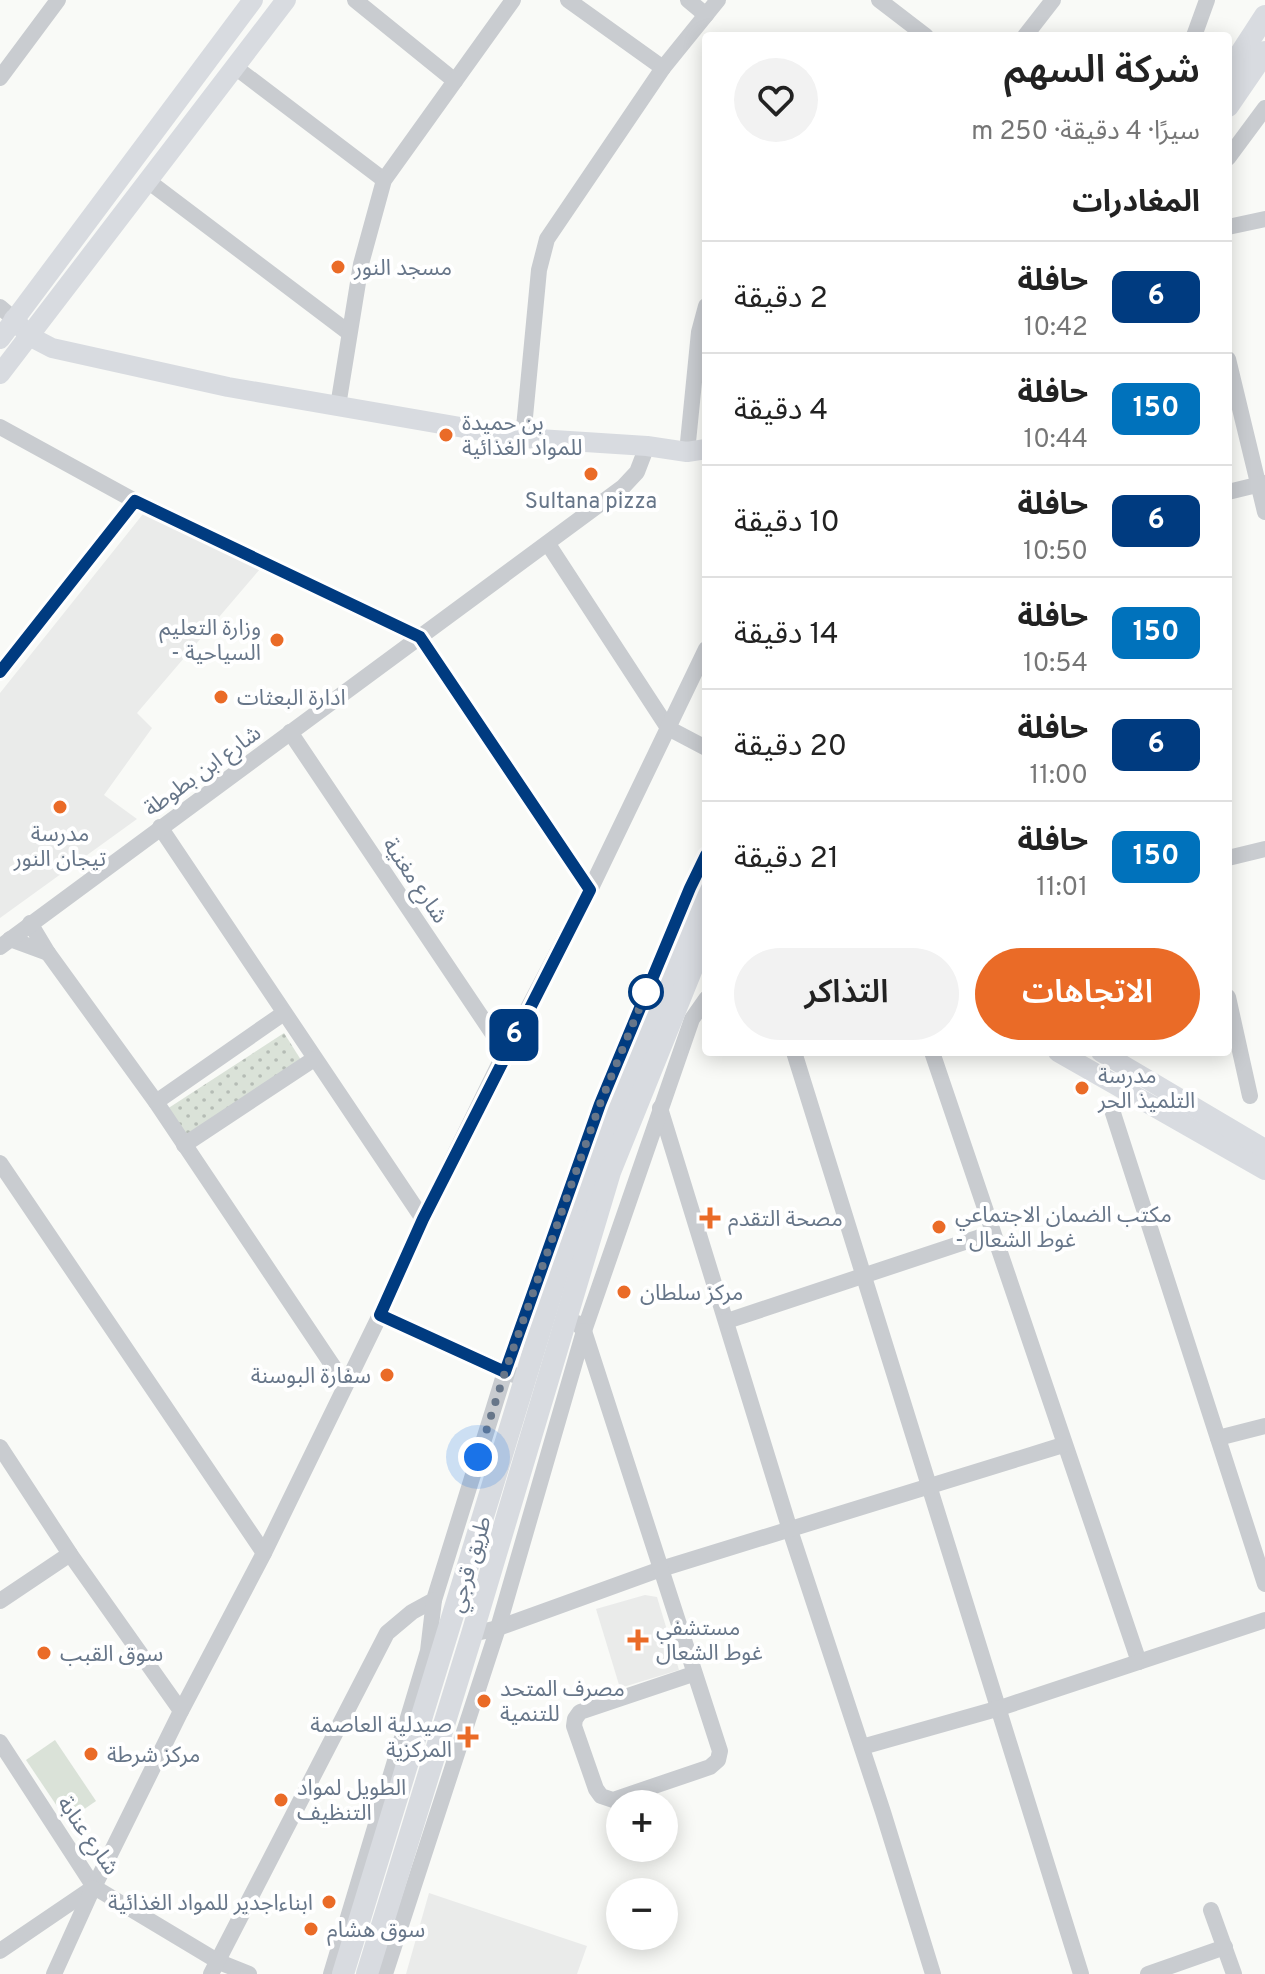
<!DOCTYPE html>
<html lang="ar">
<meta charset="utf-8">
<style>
body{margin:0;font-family:Overpass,"Noto Sans Arabic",sans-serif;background:#f2f2f2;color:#222;direction:rtl;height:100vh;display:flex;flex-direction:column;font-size:30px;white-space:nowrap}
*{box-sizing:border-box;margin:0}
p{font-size:26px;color:#767676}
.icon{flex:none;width:44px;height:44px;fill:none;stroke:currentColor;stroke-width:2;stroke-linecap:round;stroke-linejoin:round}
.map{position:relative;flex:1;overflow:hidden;direction:ltr}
.panel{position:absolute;left:702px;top:32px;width:530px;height:1024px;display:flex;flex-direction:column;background:#fff;border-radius:8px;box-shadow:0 4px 20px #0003;direction:rtl}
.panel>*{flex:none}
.badge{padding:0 16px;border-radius:12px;font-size:28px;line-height:52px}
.controls{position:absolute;left:606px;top:1790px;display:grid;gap:16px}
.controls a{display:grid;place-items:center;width:72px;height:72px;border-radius:50%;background:#fff;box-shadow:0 4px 20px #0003;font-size:40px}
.you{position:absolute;width:40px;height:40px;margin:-20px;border:6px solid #fff;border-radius:50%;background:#1a73e8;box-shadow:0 0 0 12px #1a73e833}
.map>.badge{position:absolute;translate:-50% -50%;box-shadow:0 0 0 4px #fff}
h2{padding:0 32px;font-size:30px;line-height:72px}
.round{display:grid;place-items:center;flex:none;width:84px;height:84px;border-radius:42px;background:#f2f2f2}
.headline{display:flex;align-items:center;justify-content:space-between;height:136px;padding:0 32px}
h1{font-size:38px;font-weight:600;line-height:60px}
.button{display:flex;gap:16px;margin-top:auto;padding:16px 32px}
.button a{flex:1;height:92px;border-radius:48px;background:#ea6b27;color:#fff;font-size:32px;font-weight:600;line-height:92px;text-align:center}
.button a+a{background:#f2f2f2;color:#222}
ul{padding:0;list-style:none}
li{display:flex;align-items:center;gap:24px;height:112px;padding:0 32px;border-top:2px solid #e0e0e0}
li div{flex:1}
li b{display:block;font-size:30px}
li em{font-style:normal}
li .badge{min-width:88px;font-weight:700;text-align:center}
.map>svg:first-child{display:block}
</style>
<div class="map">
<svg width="1265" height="1974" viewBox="0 0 1265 1974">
<defs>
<pattern id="green-dots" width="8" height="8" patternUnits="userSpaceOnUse" patternTransform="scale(2)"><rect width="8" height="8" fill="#dae2d8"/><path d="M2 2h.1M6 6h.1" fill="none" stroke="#b5bcb5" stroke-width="1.8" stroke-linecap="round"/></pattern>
</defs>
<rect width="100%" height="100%" fill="#f9faf7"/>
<g fill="#eaebea">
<polygon points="143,514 266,562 137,713 152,728 104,795 137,819 0,918 0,693"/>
<polygon points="645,1595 657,1597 679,1670 620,1688 596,1609"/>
<polygon points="429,1893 587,1946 577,1974 406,1974"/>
</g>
<polygon fill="url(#green-dots)" points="284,1033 301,1060 184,1136 167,1109"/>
<polygon fill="#dae2d8" points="55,1740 96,1801 67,1821 26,1760"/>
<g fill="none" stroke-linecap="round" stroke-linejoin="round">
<g stroke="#c9ccd0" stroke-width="16">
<polyline points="355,0 455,81"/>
<polyline points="568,0 663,68"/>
<polyline points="688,0 706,15"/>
<polyline points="879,0 926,36"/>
<polyline points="1025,36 1053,0"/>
<polyline points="1194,36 1207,0"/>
<polyline points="235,67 384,180"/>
<polyline points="0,78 58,0"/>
<polyline points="1228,158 1265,108"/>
<polyline points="148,181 348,332"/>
<polyline points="1228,227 1265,219"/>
<polyline points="0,307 14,319"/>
<polyline points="1228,359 1265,512"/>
<polyline points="338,406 361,264 384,180 513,0"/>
<polyline points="0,427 135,501 420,637 590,890"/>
<polyline points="523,438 539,270 547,239 663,68 718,0"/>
<polyline points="687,452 699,332 706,306"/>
<polyline points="1228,492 1265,483"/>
<polyline points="548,544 668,728 706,748"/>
<polyline points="0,672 135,501"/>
<polyline points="290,732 505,1052"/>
<polyline points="160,827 423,1219"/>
<polyline points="1228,858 1265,849"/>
<polyline points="10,939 48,953 30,923"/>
<polyline points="0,947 623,487 637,472 647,446"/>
<polyline points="48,953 156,1102 345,1384"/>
<polyline points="1228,997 1250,1096"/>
<polyline points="794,1052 1081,1974"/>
<polyline points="932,1052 1139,1662"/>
<polyline points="156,1102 284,1013"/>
<polyline points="660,1108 790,1530 883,1812 933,1974"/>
<polyline points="1112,1110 1265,1584"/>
<polyline points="184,1145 314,1059"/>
<polyline points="0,1163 264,1553"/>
<polyline points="380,1315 514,1375"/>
<polyline points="727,1321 992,1233"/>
<polyline points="577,1323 584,1331 692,1019 706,999"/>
<polyline points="1218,1438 1265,1426"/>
<polyline points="0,1447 70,1554 181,1711"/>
<polyline points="0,1601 70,1554"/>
<polyline points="472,1634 498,1628 661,1569 1063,1445"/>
<polyline points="0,1742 94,1887 219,1962 249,1974"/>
<polyline points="862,1747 1000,1708 1265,1620"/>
<polyline points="1211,1910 1234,1974"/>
<polyline points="0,1951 94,1887 181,1711 264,1553 380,1315 423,1219 505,1052 590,890 706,649"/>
<polyline points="54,1974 93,1888"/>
<polyline points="211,1974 387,1633 412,1612 434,1600 505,1372 600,1104 690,888 706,855"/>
<polyline points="331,1974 428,1651 434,1600"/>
<polyline points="385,1974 498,1628 584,1331 720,1751 718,1760 710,1767 613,1800 601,1796 596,1789 574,1726 575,1719 580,1712 693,1674"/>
<polyline points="1148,1974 1225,1947"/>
</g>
<g stroke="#d8dbe0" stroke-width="20">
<polyline points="14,319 29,336 52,348 228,387 523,438 647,446 687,452 706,449"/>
<polyline points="0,339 253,0"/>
<polyline points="0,374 286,0"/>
<polyline points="1058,1052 1265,1170"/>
<polyline points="1101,1052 1265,1149"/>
</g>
<g stroke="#d8dbe0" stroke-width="22">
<polyline points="1228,73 1265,16"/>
<polyline points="1228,106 1265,52"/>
<polyline points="343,1974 590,1167 665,982 706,889"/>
<polyline points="367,1974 472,1634 610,1172 706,934"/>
</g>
</g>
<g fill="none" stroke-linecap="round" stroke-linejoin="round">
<g stroke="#fff" stroke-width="18">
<polyline id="line" points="0,672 135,501 420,637 590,890 423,1219 380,1315 505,1372 600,1104 690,888 706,855"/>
</g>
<use href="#line" stroke="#003b80" stroke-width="12"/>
<polyline stroke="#677689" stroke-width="8" stroke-dasharray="0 14.4" points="478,1457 505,1372 600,1104 646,992"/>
</g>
<g fill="#ea6b27" stroke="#fff" stroke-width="3">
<circle cx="338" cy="267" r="8"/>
<circle cx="446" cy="435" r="8"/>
<circle cx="591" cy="474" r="8"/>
<circle cx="277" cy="640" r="8"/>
<circle cx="221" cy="697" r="8"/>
<circle cx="60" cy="807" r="8"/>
<circle cx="1082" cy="1088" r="8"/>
<path d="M706 1206h8v8h8v8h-8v8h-8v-8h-8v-8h8z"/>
<circle cx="939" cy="1227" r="8"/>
<circle cx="624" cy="1292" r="8"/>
<circle cx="387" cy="1375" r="8"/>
<path d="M634 1628h8v8h8v8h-8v8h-8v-8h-8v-8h8z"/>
<circle cx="44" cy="1653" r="8"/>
<circle cx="484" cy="1701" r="8"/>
<path d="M464 1725h8v8h8v8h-8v8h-8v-8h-8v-8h8z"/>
<circle cx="91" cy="1754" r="8"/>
<circle cx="281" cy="1800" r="8"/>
<circle cx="329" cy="1902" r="8"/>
<circle cx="311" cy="1929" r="8"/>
</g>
<circle fill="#fff" stroke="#003b80" stroke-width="4" cx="646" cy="992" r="16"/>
<g text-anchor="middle" stroke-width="8" stroke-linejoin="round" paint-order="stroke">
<g font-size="22" fill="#677689" stroke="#fff" text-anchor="start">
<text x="354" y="275">مسجد النور</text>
<text x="462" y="430">بن حميدة<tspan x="462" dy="25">للمواد الغذائية</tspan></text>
<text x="591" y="508" text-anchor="middle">Sultana pizza</text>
<text x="261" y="635" text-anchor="end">وزارة التعليم<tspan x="261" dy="25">- السياحية</tspan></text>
<text x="237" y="705">ادارة البعثات</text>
<text x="60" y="841" text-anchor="middle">مدرسة<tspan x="60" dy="25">تيجان النور</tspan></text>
<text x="1098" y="1083">مدرسة<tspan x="1098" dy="25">التلميذ الحر</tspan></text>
<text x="955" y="1222">مكتب الضمان الاجتماعي<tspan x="955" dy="25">- غوط الشعال</tspan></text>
<text x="728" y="1226">مصحة التقدم</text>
<text x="640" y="1300">مركز سلطان</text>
<text x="371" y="1383" text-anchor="end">سفارة البوسنة</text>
<text x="656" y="1635">مستشفي<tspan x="656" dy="25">غوط الشعال</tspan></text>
<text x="60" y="1661">سوق القبب</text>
<text x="500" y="1696">مصرف المتحد<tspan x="500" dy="25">للتنمية</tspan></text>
<text x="452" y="1732" text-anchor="end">صيدلية العاصمة<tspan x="452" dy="25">المركزية</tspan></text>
<text x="107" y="1762">مركز شرطة</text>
<text x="297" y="1795">الطويل لمواد<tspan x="297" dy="25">التنظيف</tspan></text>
<text x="313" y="1910" text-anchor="end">ابناءاجدير للمواد الغذائية</text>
<text x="327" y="1937">سوق هشام</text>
</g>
<g font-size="22" fill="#677689" stroke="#fff">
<text transform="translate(202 770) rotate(-36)" y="8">شارع ابن بطوطة</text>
<text transform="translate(416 880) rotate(56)" y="8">شارع مغنية</text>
<text transform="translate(469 1564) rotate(-73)" y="8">طريق قرجي</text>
<text transform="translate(89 1835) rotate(55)" y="8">شارع عنابة</text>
</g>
</g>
</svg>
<div class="controls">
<a>+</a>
<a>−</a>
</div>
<div class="you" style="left:478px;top:1457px"></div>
<b class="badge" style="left:514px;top:1035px;background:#003b80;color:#fff">6</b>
<section class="panel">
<div class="headline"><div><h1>شركة السهم</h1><p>سيرًا · 4 دقيقة · 250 m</p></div><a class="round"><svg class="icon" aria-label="heart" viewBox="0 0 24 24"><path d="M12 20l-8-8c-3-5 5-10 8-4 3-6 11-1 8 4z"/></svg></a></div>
<h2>المغادرات</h2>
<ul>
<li><span class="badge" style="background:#003b80;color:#fff">6</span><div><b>حافلة</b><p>10:42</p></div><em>2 دقيقة</em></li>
<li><span class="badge" style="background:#0072bc;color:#fff">150</span><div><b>حافلة</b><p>10:44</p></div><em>4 دقيقة</em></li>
<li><span class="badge" style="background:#003b80;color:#fff">6</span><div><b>حافلة</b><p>10:50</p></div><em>10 دقيقة</em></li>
<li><span class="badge" style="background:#0072bc;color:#fff">150</span><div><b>حافلة</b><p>10:54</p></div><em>14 دقيقة</em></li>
<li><span class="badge" style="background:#003b80;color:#fff">6</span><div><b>حافلة</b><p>11:00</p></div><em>20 دقيقة</em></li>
<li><span class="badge" style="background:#0072bc;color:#fff">150</span><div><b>حافلة</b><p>11:01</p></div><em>21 دقيقة</em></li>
</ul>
<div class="button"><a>الاتجاهات</a><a>التذاكر</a></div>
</section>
</div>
